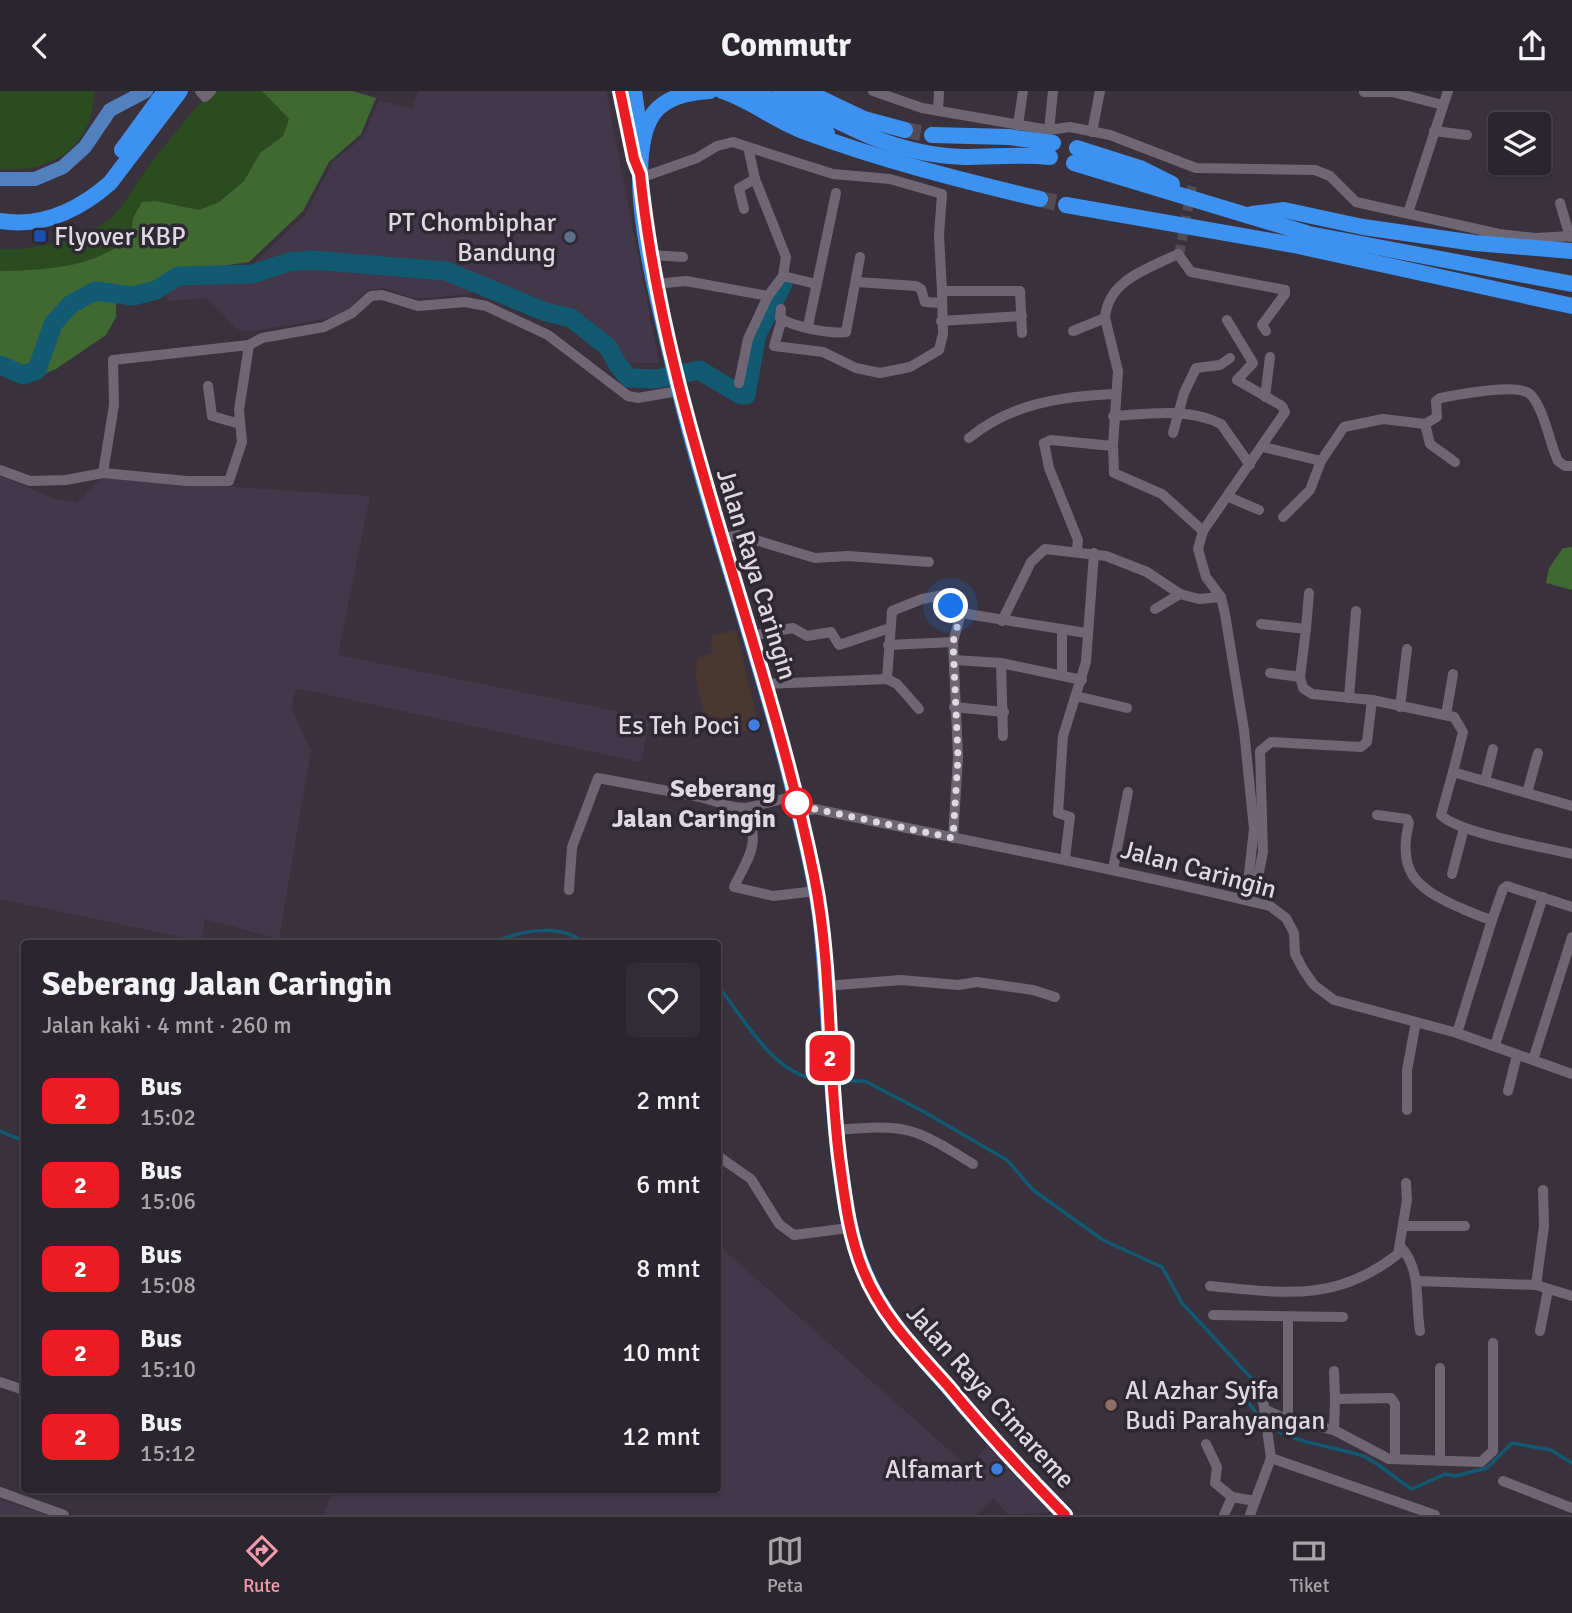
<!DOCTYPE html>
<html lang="id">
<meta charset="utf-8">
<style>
body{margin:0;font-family:Signika,sans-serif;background:#332e36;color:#f1f3f6;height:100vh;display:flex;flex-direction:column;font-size:26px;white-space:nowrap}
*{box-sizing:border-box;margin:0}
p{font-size:23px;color:#a6a5aa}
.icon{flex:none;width:38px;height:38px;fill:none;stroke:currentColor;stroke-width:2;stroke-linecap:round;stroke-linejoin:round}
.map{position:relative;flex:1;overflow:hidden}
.sheet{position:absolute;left:21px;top:849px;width:700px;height:553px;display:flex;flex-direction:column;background:#2b262e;border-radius:7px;box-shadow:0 2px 5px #0004,0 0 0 2px #47434a}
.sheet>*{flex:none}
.badge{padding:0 14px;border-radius:10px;font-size:24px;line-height:46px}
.buttons{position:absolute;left:1488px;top:21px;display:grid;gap:14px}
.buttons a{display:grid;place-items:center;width:63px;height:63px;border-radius:7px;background:#2b262e;box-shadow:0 2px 5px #0004,0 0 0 2px #47434a;font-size:35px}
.you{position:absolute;width:35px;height:35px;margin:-18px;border:5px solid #fff;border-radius:50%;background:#1a73e8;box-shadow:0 0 0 10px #1a73e833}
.map>.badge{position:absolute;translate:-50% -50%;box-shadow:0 0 0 4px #fff}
.round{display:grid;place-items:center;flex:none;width:74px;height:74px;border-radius:7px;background:#332e36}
.overview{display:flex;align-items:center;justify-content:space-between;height:119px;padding:0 21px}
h1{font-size:33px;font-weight:800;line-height:52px}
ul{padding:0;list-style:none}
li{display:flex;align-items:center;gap:21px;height:84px;padding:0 21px}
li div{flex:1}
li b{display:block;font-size:26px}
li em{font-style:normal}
li .badge{min-width:77px;font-weight:700;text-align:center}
header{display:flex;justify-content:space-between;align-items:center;height:91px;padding:0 21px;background:#2b262e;font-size:32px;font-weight:800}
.tabs{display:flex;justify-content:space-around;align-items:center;height:98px;border-top:2px solid #47434a;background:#2b262e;font-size:19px;color:#a6a5aa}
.tabs a{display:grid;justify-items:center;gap:4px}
.tabs .active{color:#f29aae}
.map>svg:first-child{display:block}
</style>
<header><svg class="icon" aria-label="back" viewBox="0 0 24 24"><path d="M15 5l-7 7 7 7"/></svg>Commutr<svg class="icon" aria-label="share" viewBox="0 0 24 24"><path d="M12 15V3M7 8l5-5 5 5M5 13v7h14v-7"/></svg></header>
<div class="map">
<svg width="1572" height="1424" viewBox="0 0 1572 1424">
<rect width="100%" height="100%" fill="#39323d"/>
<polygon fill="#4a3830" points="736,539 759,638 735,643 729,628 704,625 696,586 697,567 712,562 711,545"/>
<g fill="#423849">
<polygon points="419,0 606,0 659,272 612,272 602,254 571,231 487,200 433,207 410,206 384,197 368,199 341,225 248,241 237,238 207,207 168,210 165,198 202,182 251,175 305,124 333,71 363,46 379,10 412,17"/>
<polygon points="0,384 52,407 77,412 102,387 370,405 338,564 650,627 641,671 296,597 291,617 311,659 279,848 205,828 201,850 0,808"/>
<polygon points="718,1154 968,1376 987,1355 1052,1421 1008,1424 993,1407 976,1424 323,1424 334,1398 718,1398"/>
<polygon points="0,1409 50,1424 0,1424"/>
</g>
<g fill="#2a4c1e">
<path d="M0 0H94C94 56 52 82 0 78Z"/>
<path d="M211 0H262L289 28 283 45 260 62 244 90 219 111 199 119 156 110 133 127 131 145C96 177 46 179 0 180V158C26 161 81 148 103 133 119 123 127 107 137 92 159 60 185 29 211 0Z"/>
</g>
<g fill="#3f6931">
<path d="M262 0H352L376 7 361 43 329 71 303 120 249 171 173 182 155 194 135 199 110 198 116 212V226L106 244 56 278 32 288 10 285 0 279V180C46 179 96 177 131 145L133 127 142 111 156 110 199 119 219 111 244 90 260 62 283 45 289 28Z"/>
<polygon points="1572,456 1572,499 1546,492 1549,477 1563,457"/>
</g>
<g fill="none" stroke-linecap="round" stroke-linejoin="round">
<g stroke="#125972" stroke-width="3.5">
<path d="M492 852C519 840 561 831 584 852"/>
<path d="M718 895C748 932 775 989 828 990"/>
<polyline points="835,990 865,990 926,1022 1007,1069 1033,1099 1103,1149 1162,1176 1182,1212 1253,1289 1245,1307 1264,1332"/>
<polyline points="0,1040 24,1050"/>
<path d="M1270 1336C1298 1353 1332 1355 1363 1365 1375 1369 1398 1390 1412 1398L1445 1383 1455 1385 1487 1377 1512 1352 1551 1359 1572 1372"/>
</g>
<polyline stroke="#125972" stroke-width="19" points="0,274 23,284 37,279 53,233 71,213 95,200 133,205 156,199 178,185 252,183 289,171 312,169 446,180 546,221 571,227 608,256 618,274 629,287 656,288 699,279 741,304 746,304 757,243 783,193"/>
<polyline stroke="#524b55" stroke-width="10" stroke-dasharray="10 5" stroke-linecap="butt" points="1179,164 1193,90"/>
<g stroke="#524b55" stroke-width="16" stroke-dasharray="16 8" stroke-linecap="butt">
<polyline points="905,39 932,44"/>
<polyline points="1040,108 1066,114"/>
</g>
<g stroke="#6e6673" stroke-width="10">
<polyline points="200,0 205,6 211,0"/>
<polyline points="873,0 922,17 1049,39 1070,36 1110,44 1196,77 1315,79 1330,85 1356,111 1499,143 1536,147 1572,145"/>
<polyline points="1364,1 1392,1 1443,14"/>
<polyline points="938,20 939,0"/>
<polyline points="1018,34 1023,0"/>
<polyline points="1049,39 1053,0"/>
<polyline points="1434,40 1467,44"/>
<polyline points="1092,41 1100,0"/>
<polyline points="748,56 833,83 890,88 942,103 939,144 942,200 1020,200 1022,242"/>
<polyline points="640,87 697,67 717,55 733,51 748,56 755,88 786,166 783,185 768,205 748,248 739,292"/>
<polyline points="1560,112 1570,146"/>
<polyline points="744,118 739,97 755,88"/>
<polyline points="1408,122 1448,0"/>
<polyline points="650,164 683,166"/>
<polyline points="783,185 816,193"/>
<polyline points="857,191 916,195 921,198 925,211 942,212"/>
<polyline points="655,193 686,190 768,205"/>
<path d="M781 218 780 227C794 236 829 243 846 241L860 166"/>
<polyline points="782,228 774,255 823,261 856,277 880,282 910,276 939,259 943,243 942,200"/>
<polyline points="1227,229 1253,272 1237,289 1282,315 1285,321 1203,440 1198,458 1206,486 1221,506 1225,523 1244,639 1254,738 1246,809"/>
<polyline points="941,230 1022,225"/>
<polyline points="808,235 836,102"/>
<path d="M1073 240 1105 227C1108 189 1147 178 1178 163L1191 181 1285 199V203L1262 234 1266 240"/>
<polyline points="208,295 212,325 240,333"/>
<polyline points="1265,306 1270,266"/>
<path d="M1113 325C1148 323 1189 316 1221 333L1250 374"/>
<polyline points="1425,333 1430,353 1455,371"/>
<polyline points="1173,342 1184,302 1196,277 1220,274 1230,267"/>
<path d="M969 347C1011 312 1064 305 1116 303"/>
<polyline points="1113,355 1114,382 1162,403 1203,440"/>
<polyline points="1263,356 1321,370 1310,399 1283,426"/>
<path d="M1321 370 1344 336 1383 328 1425 333 1437 326 1436 310 1440 307C1457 304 1519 291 1531 304 1545 320 1549 351 1558 370L1565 375H1572"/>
<polyline points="0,379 30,390 66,389 103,382 187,390 229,390 242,351 239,319 249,254"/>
<polyline points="103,382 114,314 113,269 249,254 262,247 324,236 352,222 371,205 382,204 418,215 465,211 486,215 548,244 628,305 638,307 678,300"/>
<polyline points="1229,406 1259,419"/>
<polyline points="720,448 739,444 815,467 848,465 929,471"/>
<polyline points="1077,459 1078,449 1049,377 1044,352 1051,349 1113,355 1118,280 1105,227"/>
<polyline points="1155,518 1180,503 1199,508 1221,506"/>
<polyline points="1002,530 1031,471 1045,458 1106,465 1147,481 1180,503"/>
<polyline points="1261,533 1306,538 1300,586 1303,597 1312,603 1372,609"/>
<polyline points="1306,538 1309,502"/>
<polyline points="751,545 793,537 807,545 831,541 839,554 890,537"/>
<polyline points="888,554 953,551"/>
<polyline points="954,569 1001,572 1082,589"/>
<polyline points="1001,572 1003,645"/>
<polyline points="1270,582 1300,586"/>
<polyline points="1062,584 1062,539"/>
<polyline points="887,588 892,520 922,508 949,503 951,515 961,522 1086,542"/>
<polyline points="765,593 887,588 897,593 919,618"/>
<polyline points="1076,605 1127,617"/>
<polyline points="1349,607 1356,520"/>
<polyline points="954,616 1004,621"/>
<polyline points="1400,616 1407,558"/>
<polyline points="1446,624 1453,583"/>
<path d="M1453 681 1441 724C1458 742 1544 756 1572 763"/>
<polyline points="1485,690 1493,658"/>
<polyline points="1527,702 1538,662"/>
<path d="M746 717C761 755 749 764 734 796L773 805 816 800"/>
<path d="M799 721 815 718C967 750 1119 778 1270 815L1286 827 1294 842 1295 863 1304 880 1314 894 1334 909 1457 942 1572 983"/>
<path d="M1377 724 1407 728 1409 732C1397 780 1416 797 1456 815 1468 820 1480 826 1492 829L1457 942"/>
<polyline points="953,747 958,666 953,551 961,522"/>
<polyline points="1065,767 1070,726 1058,722 1063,645 1086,571 1094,462"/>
<polyline points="1113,778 1128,701"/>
<polyline points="1452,783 1464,737"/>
<polyline points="569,799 572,756 598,687 700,706 734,716 746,717 795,705"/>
<polyline points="1253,811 1263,761 1260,660 1271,651 1361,656 1367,651 1372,609 1454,626 1463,641 1453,681 1572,715"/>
<polyline points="1492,829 1503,798 1507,795 1572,816"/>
<polyline points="825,895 901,889 958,894 977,891 1033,899 1055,906"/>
<polyline points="1495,954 1543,806"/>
<polyline points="1533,969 1572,846"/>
<polyline points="1508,1000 1517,964"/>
<polyline points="1407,1019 1407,979 1416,931"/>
<path d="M835 1039C907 1033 912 1035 973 1073"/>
<polyline points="718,1065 751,1088 779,1133 794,1144 849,1137"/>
<polyline points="1404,1135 1465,1135"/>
<path d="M1401 1156C1422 1180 1415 1210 1420 1240"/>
<polyline points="1417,1190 1536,1194 1572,1205"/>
<polyline points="1536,1194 1544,1135 1543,1099"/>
<path d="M1210 1195C1283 1202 1336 1212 1398 1163L1407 1109 1406 1092"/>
<polyline points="1213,1224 1343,1226"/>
<polyline points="1288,1226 1288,1329"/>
<polyline points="1540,1240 1548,1199"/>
<polyline points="1440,1277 1440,1370"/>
<polyline points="1334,1280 1335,1308"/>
<polyline points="0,1291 24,1299"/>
<polyline points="1262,1302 1271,1367 1435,1424"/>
<polyline points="1266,1319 1288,1329 1334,1339 1389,1368 1481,1371 1493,1360 1493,1252"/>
<polyline points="1334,1339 1335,1308 1391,1307 1395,1313 1395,1368"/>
<polyline points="1206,1353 1217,1376 1215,1392 1232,1406 1224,1424"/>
<polyline points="1503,1390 1572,1417"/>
<polyline points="0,1401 64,1424"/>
<polyline points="1232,1406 1255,1410 1271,1367"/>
<polyline points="1250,1424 1255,1410"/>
</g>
<polyline stroke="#5180bf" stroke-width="14" points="0,88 35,88 63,76 85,56 110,19 146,0"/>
<g stroke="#3d92f1" stroke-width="16">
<polyline points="620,0 637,77"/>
<polyline points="634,0 641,50"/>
<path d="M710 0C653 3 641 28 640 82 639 134 658 210 670 261 702 402 752 538 788 678 800 726 813 775 820 824 830 907 829 992 840 1075 845 1112 850 1148 865 1182 884 1228 916 1259 948 1296 985 1340 1024 1382 1065 1424"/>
<path d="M722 0C750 9 775 29 803 40 881 69 960 89 1040 108"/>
<polyline points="750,0 787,16 827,42"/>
<path d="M780 0C840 32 893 64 964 66 994 66 1021 63 1050 66"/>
<polyline points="805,0 864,28 905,39"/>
<polyline points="932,44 1009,46 1053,52"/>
<polyline points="1077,57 1140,77 1172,93"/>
<polyline points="122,59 165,0"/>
<polyline points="1074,72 1309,143 1572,193"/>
<polyline points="1066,114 1294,154 1572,215"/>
<polyline points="1252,123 1284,119 1363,136 1475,152 1572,160"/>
<path d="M0 130C42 137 79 119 110 92L180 0"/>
</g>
</g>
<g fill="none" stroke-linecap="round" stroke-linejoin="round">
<g stroke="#fff" stroke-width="16">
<path id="line" d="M620 0 634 68 640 83C665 325 766 548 814 785 833 879 827 978 840 1073 845 1109 849 1145 863 1179 882 1226 915 1258 948 1295 985 1340 1024 1382 1065 1424"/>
</g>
<use href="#line" stroke="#ed1c24" stroke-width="10"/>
<polyline stroke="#ddd9e0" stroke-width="7" stroke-dasharray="0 12.6" points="797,712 799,721 815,718 953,747 958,666 953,551 961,522 951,515"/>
</g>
<rect fill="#1a4fb4" stroke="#2e2833" stroke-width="2.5" x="33" y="138" width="14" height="14" rx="3.5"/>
<circle fill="#5c6f8a" stroke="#2e2833" stroke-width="2.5" cx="570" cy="146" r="7"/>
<g fill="#3f7fe0" stroke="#2e2833" stroke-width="2.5">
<circle cx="754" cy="634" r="7"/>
<circle cx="997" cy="1378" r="7"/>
</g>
<circle fill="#fff" stroke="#ed1c24" stroke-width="3.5" cx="797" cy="712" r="14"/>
<circle fill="#8d6e63" stroke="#2e2833" stroke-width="2.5" cx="1111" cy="1314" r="7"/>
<g text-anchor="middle" stroke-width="7" stroke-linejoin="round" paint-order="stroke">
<g font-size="26" fill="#ddd9e0" stroke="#2e2833" text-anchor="end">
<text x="556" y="140">PT Chombiphar<tspan x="556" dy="30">Bandung</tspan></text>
<text x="54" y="154" text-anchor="start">Flyover KBP</text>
<text x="740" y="643">Es Teh Poci</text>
<text x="1125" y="1308" text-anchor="start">Al Azhar Syifa<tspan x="1125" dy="30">Budi Parahyangan</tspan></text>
<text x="983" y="1387">Alfamart</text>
</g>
<g font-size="26" fill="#ddd9e0" stroke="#2e2833">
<text transform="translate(757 483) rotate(73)" y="9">Jalan Raya Caringin</text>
<text transform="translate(1199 778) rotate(15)" y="9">Jalan Caringin</text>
<text transform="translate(991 1305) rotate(48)" y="9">Jalan Raya Cimareme</text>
</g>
<g font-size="26" font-weight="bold" fill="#ddd9e0" stroke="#2e2833" text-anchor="end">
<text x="776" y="706">Seberang<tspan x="776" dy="30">Jalan Caringin</tspan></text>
</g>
</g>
</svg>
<div class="buttons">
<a><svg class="icon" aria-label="layers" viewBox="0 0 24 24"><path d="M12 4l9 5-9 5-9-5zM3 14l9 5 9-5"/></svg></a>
</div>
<div class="you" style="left:951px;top:515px"></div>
<b class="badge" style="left:830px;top:967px;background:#ed1c24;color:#fff">2</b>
<section class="sheet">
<div class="overview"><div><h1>Seberang Jalan Caringin</h1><p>Jalan kaki · 4 mnt · 260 m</p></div><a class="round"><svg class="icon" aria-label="heart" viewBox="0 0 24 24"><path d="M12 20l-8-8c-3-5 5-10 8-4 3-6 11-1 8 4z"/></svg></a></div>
<ul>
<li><span class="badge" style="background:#ed1c24;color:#fff">2</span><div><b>Bus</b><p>15:02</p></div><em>2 mnt</em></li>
<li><span class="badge" style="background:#ed1c24;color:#fff">2</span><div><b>Bus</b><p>15:06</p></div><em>6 mnt</em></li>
<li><span class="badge" style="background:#ed1c24;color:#fff">2</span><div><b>Bus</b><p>15:08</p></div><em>8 mnt</em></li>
<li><span class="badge" style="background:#ed1c24;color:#fff">2</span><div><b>Bus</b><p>15:10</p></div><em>10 mnt</em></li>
<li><span class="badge" style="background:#ed1c24;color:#fff">2</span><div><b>Bus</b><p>15:12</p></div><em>12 mnt</em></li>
</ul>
</section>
</div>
<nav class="tabs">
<a class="active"><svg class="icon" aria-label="directions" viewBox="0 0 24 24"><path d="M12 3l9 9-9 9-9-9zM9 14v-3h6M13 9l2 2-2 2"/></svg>Rute</a>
<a><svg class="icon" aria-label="map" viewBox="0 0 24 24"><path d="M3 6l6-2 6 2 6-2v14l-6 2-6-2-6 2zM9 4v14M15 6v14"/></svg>Peta</a>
<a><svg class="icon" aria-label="tickets" viewBox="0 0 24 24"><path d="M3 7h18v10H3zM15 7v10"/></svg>Tiket</a>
</nav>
